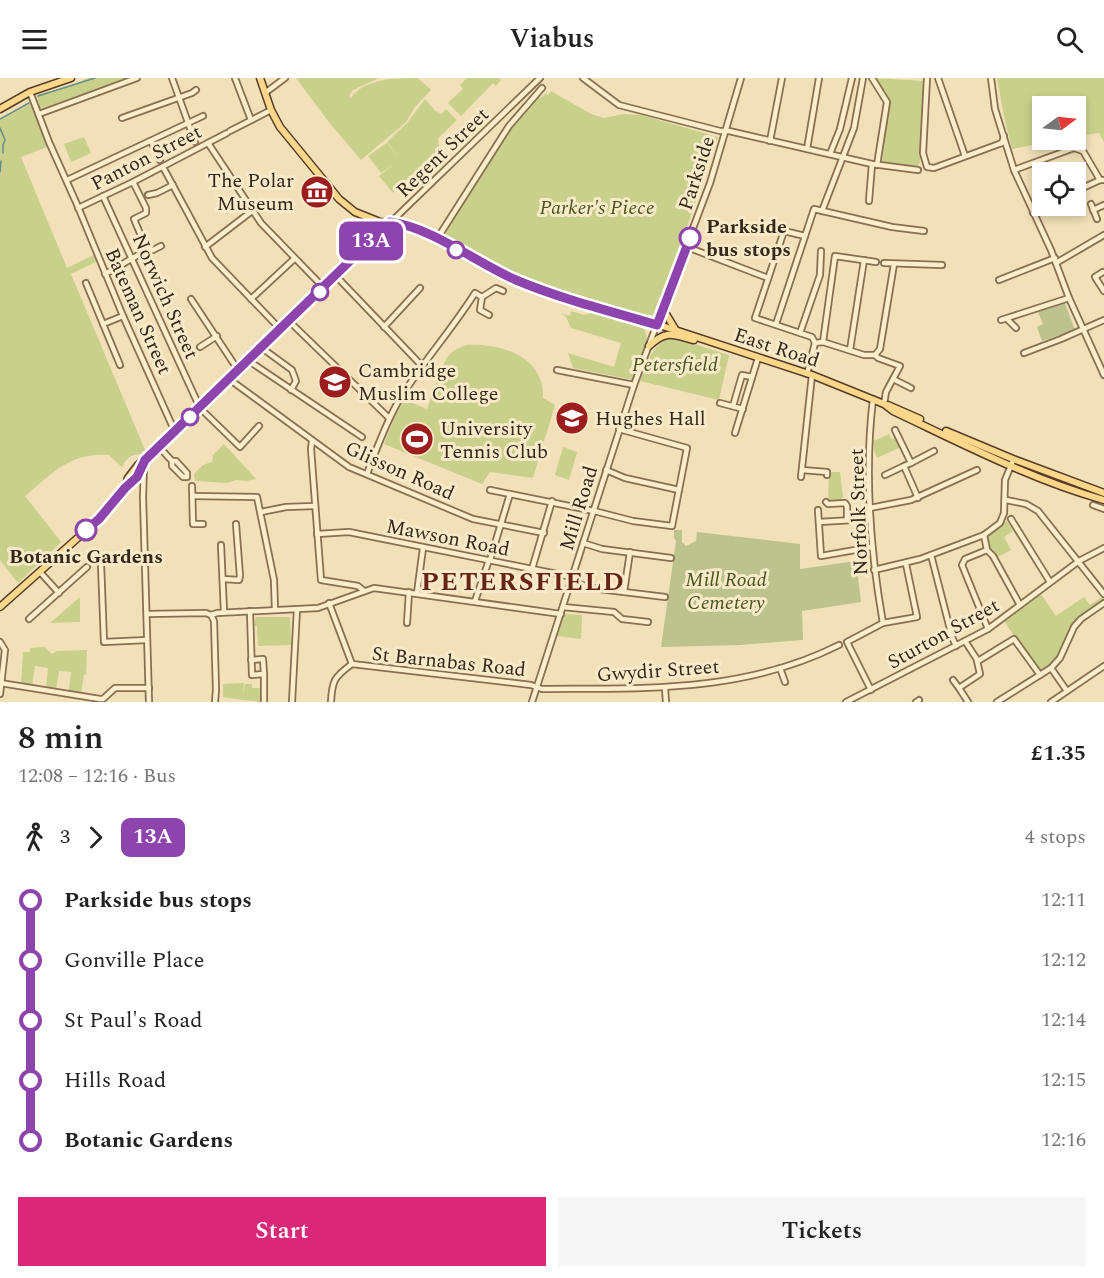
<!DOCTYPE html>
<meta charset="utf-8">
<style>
body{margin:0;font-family:Spectral,serif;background:#f6f6f6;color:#222;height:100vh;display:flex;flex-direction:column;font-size:22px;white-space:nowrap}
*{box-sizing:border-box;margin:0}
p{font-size:20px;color:#767676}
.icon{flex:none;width:33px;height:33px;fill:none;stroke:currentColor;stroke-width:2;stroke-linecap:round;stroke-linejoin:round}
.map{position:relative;height:624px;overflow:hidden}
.sheet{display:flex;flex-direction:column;background:#fff;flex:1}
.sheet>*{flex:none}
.badge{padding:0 12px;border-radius:9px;font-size:21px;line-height:39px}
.needle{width:39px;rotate:75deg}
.buttons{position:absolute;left:1032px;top:18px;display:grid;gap:12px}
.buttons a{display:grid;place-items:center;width:54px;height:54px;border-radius:0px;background:#fff;box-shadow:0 3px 9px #0003;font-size:30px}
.map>.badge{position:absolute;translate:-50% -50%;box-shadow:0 0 0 3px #fff}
.legs{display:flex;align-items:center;gap:9px;height:66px;padding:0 18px;font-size:20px}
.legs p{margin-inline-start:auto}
.summary{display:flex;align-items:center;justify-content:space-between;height:102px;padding:0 18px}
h1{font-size:33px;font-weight:600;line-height:45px}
.primary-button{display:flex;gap:12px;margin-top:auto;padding:12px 18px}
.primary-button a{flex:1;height:69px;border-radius:0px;background:#db2777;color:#fff;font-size:24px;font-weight:600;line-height:69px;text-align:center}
.primary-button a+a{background:#f6f6f6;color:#222}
ul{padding:0 18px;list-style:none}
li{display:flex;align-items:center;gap:21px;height:60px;font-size:22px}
li i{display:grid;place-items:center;width:9px;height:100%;margin:0 8px;background:currentColor}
li i::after{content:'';width:15px;height:15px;margin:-8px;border:4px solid;border-radius:50%;background:#fff}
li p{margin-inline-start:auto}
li:first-child i{background:linear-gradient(#0000 50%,currentColor 0)}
li:last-child i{background:linear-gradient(currentColor 50%,#0000 0)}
header{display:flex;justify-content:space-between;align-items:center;height:78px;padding:0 18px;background:#fff;font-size:27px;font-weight:600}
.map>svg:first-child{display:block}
</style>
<header><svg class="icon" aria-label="menu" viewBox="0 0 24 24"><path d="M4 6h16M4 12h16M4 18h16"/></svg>Viabus<svg class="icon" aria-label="search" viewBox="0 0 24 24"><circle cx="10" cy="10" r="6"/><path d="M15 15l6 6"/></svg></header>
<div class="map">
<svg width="1104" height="624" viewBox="0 0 1104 624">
<rect width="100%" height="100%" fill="#f1e0b8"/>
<g fill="#c8d08b">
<polygon points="88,0 128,0 40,31 37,19 39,16 66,10"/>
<path d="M296 0H379L353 12 350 16V21C364 0 396 0 418 0L431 12 415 29 406 44 361 82 328 43Z"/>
<polygon points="467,0 499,0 501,2 496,8 493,5 461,38 448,25 463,11 460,7"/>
<polygon points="874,0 924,3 920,85 917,89 882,84 890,23"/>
<polygon points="997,0 1104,0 1104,64 1099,55 1076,58 1076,28 1042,28 1042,62 1058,62 1012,71 1004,38"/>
<polygon points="551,13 591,36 604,40 624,36 641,37 718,59 679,172 653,237 645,237 536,204 444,161 448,151 506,55 537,19 542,19 546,15 548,17"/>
<polygon points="425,21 436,34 437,33 441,36 446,31 457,42 438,60 439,70 393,115 379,98 395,85 381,95 368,78 387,65 400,82 387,64 407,45"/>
<path d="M31 25 47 69 21 79 67 190 96 176 98 183 71 196 145 372 140 376C131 376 126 381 122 389L109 377C70 374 53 395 25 418L61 464 18 505 0 482V42Z"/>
<polygon points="84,59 91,75 71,84 64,66"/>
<path d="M571 233 584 237 597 233 644 251C652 265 639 288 634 302L573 290 568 275 614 289 621 265 571 250 566 239 561 235 570 238Z"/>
<path d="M671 259 729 277 719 322 640 303C647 288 652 264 671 259Z"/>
<path d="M467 267C501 265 545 279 543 320L555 327 533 400 490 394 482 406 384 366 396 336 405 322 427 331C433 317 441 286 450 276 455 271 461 269 467 267Z"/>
<polygon points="889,356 891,361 896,359 901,369 877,380 874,372 874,363"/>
<polygon points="224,366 256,401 246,403 236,402 227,405 195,403 194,396 203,387 212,384 213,377"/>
<polygon points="563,369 577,374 569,402 555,397"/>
<polygon points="830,394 840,394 843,419 840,424 830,425 828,423 829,396"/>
<polygon points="1007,443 1013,453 1004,459 1011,472 996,480 990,472 987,460"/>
<polygon points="1038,512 1056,538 1084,519 1090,527 1104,518 1104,524 1069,553 1057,583 1050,590 1039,595 1002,540"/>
<polygon points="80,519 80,544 50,545"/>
<polygon points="564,536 582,537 581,561 557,558"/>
<polygon points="256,539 290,539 291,567 258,568 257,548 254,548"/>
<polygon points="44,569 52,576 57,573 87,572 86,597 84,597 81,615 69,613 71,594 59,593 56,612 46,610 48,590 35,588 32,607 21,606 23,574 30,574 30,570"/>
<polygon points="244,605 243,618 245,606 252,606 252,610 261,610 260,624 223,619 223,606"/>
</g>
<g fill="#bcc38c">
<polygon points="1065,225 1075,252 1042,263 1037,249 1043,246 1038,234"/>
<polygon points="674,452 682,452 682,464 686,468 696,463 697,454 800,466 800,491 856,483 861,524 802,533 803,562 740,567 661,569 676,463 674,460"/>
</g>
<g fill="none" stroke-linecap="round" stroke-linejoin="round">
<g stroke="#658e84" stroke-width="1.5">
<polyline points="38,18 95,0"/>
<polyline points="0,41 29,25"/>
<polyline points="0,50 5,62 3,67 3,75"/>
<polyline points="0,94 1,83"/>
</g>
<g stroke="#886f52" stroke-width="8">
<g id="minor">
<polyline points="172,0 195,64"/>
<polyline points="235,0 251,42"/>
<polyline points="583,0 619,27 720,53 729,53 872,86 918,92"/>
<polyline points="872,0 887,24 877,87"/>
<polyline points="927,0 923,75 927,89 934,90 999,66 1002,65 1004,58"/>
<polyline points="938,0 965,78"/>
<polyline points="991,0 995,31 1014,92 1051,172 1069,220 1104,297"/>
<polyline points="30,14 49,64 75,122"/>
<polyline points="265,15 285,0"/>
<polyline points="39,36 137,0"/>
<polyline points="122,40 192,15 196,12"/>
<polyline points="230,53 271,32"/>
<polyline points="151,63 160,82"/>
<polyline points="770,63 782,0"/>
<polyline points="208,65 261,145 324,210"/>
<polyline points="807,71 819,0"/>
<polyline points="830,76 840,51 852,0"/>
<polyline points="163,89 212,180 281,252"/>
<polyline points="1014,92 1074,70 1083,73 1100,102 1103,102"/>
<polyline points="67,102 203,38"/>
<polyline points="133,104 146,130 146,135 134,141 147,172"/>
<polyline points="1076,113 1100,102"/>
<polyline points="148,117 157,115 173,107"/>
<polyline points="103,118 200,330 240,369 259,348"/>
<polyline points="869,123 872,86"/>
<polyline points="76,124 123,238 175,354"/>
<polyline points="1091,126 1097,141"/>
<polyline points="78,130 133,104 227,55"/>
<polyline points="1093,132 1104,127"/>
<polyline points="822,133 854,50 863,0"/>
<polyline points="1033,135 1047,128"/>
<polyline points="390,145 540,0"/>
<polyline points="805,158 784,153 755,240 812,259 815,265"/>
<polyline points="437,161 509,48 542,10"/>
<polyline points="205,169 252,133"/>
<polyline points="687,169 768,200"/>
<polyline points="884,185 942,187"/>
<polyline points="1056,185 1104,157"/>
<polyline points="1103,194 1095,199 1104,213"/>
<polyline points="105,196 147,172 153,172 161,168"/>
<polyline points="336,198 422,288"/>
<polyline points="999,202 1055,180"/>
<polyline points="86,205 120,287"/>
<polyline points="191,221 238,292"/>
<polyline points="251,221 294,181"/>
<polyline points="489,237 480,232 482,219 496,210 503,213"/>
<polyline points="1007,241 1016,250"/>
<polyline points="1001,242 1069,220"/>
<polyline points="290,244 389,340"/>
<polyline points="103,246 123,238"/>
<polyline points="776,246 814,131 892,149 924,153"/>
<polyline points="384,249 420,210"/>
<polyline points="800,255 820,197 821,173"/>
<polyline points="823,264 835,178 876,184"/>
<polyline points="815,265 823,264 864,277 875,277 878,280 900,288 886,314 884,326"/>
<polyline points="200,269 217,258"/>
<polyline points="262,270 292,292 296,303 291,312"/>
<polyline points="850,272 864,182"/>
<polyline points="1024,275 1061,261 1104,242"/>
<polyline points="875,277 880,271 894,186"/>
<polyline points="249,283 362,359"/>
<polyline points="557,292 634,307"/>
<polyline points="807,296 815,265"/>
<polyline points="229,301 349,389 473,441 544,455"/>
<polyline points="893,301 911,310"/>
<path d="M873 321C864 396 870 471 883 545"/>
<polyline points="720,325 743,331"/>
<polyline points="733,328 742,297 752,299"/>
<polyline points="895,352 911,385 904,388 918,420"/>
<polyline points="735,355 758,280"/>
<polyline points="312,363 311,371 321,502 358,508 364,513"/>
<polyline points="159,369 172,383"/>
<polygon points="172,383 176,383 187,395 187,399 183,399 172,388"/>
<polyline points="911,385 934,373"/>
<polyline points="144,388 143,419 149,624"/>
<polyline points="606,392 625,400 679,412"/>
<polyline points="802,392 827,394 827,397"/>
<path d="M367 396C376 372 385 347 398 324 421 286 451 253 475 215L482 219"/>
<polyline points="885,397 904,388"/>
<polyline points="801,399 812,297"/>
<polyline points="192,408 193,446 203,446"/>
<polyline points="490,412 594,433 633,443 672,448 687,370 619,351"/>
<polyline points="193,418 257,419 274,502 275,532"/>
<polyline points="1006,422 1026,426 1038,433 1104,516"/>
<polyline points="826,424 828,426 845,425 847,428 847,442"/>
<polyline points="1093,427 1104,431"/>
<polyline points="870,430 911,422 977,392"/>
<polyline points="818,432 821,478 872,469"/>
<polyline points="261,434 286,429 315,428"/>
<polyline points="1011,441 1050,504"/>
<polyline points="819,444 870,441"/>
<polyline points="317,456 349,454 572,499"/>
<polyline points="984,457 987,472 993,478 1020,527"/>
<polyline points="583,465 602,471 671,480"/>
<polyline points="221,467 224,534"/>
<polyline points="987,472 965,481 962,487 988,551"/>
<polyline points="931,477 952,559 956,568"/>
<polyline points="490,482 510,416"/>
<polyline points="101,486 104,564 147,562"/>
<polyline points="532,491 552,423"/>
<polyline points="874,492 920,481 984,457 1000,445 1004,435 1005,402 1012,385"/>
<polyline points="40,494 59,515"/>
<polyline points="223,501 239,502 240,498 236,446"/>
<polyline points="571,503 591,510 665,519"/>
<polyline points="624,514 630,474"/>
<polyline points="417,515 423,470"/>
<polyline points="475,523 489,482"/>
<path d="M329 525 352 586 531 607 542 611C646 610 743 615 839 567"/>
<polyline points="563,529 614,534 622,541 648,544"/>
<polyline points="250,533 252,597 264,596 264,624"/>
<polyline points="147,536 206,535 211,537 214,543 216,612 215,624"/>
<polyline points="211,537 217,535 318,530 374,510 561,536"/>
<polyline points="29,541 87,489"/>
<polyline points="407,545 409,514"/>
<polyline points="965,563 978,583 1014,561 1040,597"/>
<polyline points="0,564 5,572 0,616"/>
<polyline points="251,582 263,581 264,596"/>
<polyline points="780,590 785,604"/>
<polyline points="1051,590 1067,613"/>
<polyline points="953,602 959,610"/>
<polyline points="0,605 100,621 103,621 115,610 149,610"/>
<polyline points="665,610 666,624"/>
<polyline points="871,612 847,564 883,545 917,539 906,486"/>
<polyline points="292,624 297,531"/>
<path d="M331 624C332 603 334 599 352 586"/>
<polyline points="532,624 634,307 710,105 741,0"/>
<polyline points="846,624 988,551 1079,483 1104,470"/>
<polyline points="916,624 919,622"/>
<polyline points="968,624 959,610 980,596 977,583"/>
<polyline points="997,624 1051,590 1060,580 1074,549 1081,541 1104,525"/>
<polyline points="1051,624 1104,588"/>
</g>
</g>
<g stroke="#553c27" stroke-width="9">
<g id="major">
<path d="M260 0 271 32 280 49 339 121 355 134 380 144 404 147 422 153 523 205 675 252 812 297 884 326 893 333C961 365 1032 402 1104 422"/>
<polyline points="0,31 30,14 71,0"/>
<polyline points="663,231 675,251"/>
<path d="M649 268C667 251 673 257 694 262"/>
<polyline points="888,327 920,341"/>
<polyline points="946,353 1013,381 1104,415"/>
<polyline points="125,410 128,400 138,387 249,283 390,145"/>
<polyline points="0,529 99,441 125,410 137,399 145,383"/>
</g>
</g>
<use href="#minor" stroke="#fcedcb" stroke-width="4.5"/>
<use href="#major" stroke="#fad78a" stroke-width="6"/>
</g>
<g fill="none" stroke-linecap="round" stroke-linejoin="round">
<g stroke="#fff" stroke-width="14">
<path id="line-1" d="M86 452 99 441 125 410 137 399 145 382 390 144C431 149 477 185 516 202 561 221 610 233 657 247L690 160"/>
</g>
<use href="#line-1" stroke="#8e44ad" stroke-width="9"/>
</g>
<defs>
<g id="museum-disc" transform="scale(1.725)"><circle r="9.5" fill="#9c1d1e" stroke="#f8eac8"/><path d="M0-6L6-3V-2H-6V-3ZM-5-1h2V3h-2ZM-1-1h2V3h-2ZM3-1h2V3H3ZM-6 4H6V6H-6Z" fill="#fff"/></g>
<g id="university-disc" transform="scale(1.725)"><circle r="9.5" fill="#9c1d1e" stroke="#f8eac8"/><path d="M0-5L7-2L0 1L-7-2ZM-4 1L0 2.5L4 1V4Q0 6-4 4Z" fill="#fff"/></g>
<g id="stadium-disc" transform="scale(1.725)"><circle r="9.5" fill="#9c1d1e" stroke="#f8eac8"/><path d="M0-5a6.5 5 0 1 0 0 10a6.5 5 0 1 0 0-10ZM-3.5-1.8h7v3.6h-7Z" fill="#fff"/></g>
</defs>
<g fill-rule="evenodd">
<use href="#museum-disc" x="317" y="114"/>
<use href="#university-disc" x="335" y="304"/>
<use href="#university-disc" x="572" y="340"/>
<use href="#stadium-disc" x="417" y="361"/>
</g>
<g fill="#fff" stroke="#8e44ad" stroke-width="3">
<circle cx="690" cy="160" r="10"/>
<circle cx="456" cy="172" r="8"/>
<circle cx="320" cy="214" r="8"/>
<circle cx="190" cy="339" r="8"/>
<circle cx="86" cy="452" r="10"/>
</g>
<g text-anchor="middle" stroke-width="6" stroke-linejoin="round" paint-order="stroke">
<g font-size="20" fill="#352719" stroke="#f8eac8">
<text transform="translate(442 74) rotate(-44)" y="7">Regent Street</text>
<text transform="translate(146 79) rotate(-27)" y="7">Panton Street</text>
<text transform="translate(696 95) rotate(-72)" y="7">Parkside</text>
<text transform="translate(166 218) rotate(66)" y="7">Norwich Street</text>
<text transform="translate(139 233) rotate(66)" y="7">Bateman Street</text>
<text transform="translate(777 269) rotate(18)" y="7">East Road</text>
<text transform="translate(400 392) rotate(24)" y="7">Glisson Road</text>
<text transform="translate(578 430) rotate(-73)" y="7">Mill Road</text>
<text transform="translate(858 434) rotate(-92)" y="7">Norfolk Street</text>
<text transform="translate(448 459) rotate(11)" y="7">Mawson Road</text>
<text transform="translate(943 555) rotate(-29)" y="7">Sturton Street</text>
<text transform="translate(449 583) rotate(6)" y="7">St Barnabas Road</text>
<text transform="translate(658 592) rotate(-4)" y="7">Gwydir Street</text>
</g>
<g font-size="20" fill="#352719" stroke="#f8eac8" text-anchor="start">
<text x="294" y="109" text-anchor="end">The Polar<tspan x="294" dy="23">Museum</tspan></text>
<text x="358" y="299">Cambridge<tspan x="358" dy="23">Muslim College</tspan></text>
<text x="595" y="347">Hughes Hall</text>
<text x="440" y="357">University<tspan x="440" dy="23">Tennis Club</tspan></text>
</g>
<g font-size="20" font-style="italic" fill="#46541d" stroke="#f8eac8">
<text x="597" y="136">Parker's Piece</text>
<text x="675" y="293">Petersfield</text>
<text x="726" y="508">Mill Road<tspan x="726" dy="23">Cemetery</tspan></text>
</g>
<g font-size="20" font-weight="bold" fill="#352719" stroke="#f8eac8" text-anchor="start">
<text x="706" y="155">Parkside<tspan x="706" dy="23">bus stops</tspan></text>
<text x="86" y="485" text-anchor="middle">Botanic Gardens</text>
</g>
<g font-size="26" font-weight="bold" letter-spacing="1.5" fill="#662514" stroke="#f8eac8">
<text x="523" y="512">PETERSFIELD</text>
</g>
</g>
</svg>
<div class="buttons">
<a><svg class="needle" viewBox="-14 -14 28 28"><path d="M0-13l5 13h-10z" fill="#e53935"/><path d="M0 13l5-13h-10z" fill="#767676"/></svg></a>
<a><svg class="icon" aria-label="locate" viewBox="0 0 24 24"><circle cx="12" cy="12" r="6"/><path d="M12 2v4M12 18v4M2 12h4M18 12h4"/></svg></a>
</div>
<b class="badge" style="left:371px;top:163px;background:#8e44ad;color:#fff">13A</b>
</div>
<section class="sheet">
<div class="summary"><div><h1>8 min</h1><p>12:08 – 12:16 · Bus</p></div><b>£1.35</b></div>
<div class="legs"><svg class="icon" aria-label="walk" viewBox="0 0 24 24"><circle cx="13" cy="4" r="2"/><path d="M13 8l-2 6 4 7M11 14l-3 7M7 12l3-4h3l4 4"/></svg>3<svg class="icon" aria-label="forward" viewBox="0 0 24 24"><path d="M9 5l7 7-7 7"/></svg><b class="badge" style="background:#8e44ad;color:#fff">13A</b><p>4 stops</p></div>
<ul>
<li><i style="color:#8e44ad"></i><b>Parkside bus stops</b><p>12:11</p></li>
<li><i style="color:#8e44ad"></i><span>Gonville Place</span><p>12:12</p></li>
<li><i style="color:#8e44ad"></i><span>St Paul's Road</span><p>12:14</p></li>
<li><i style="color:#8e44ad"></i><span>Hills Road</span><p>12:15</p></li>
<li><i style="color:#8e44ad"></i><b>Botanic Gardens</b><p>12:16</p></li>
</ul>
<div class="primary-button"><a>Start</a><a>Tickets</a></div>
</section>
